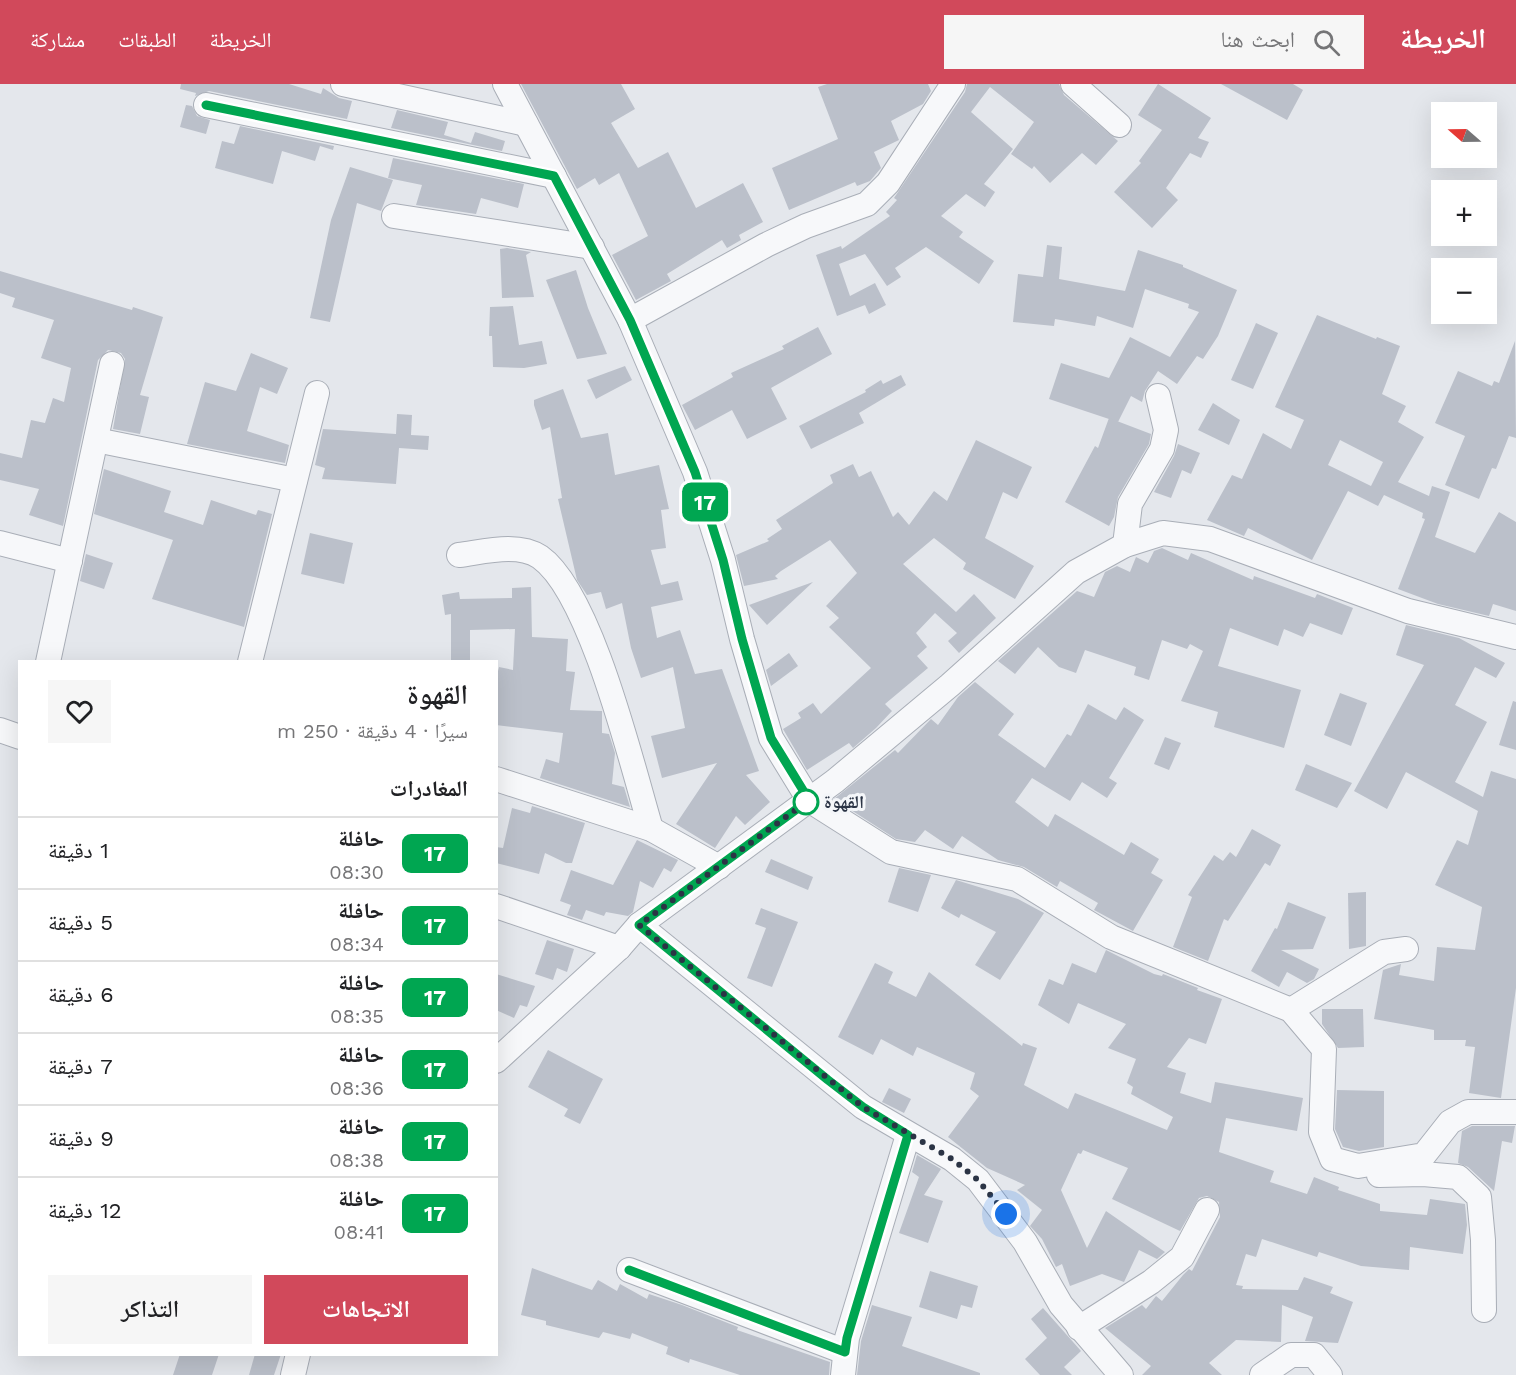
<!DOCTYPE html>
<html lang="ar">
<meta charset="utf-8">
<style>
body{margin:0;font-family:"Work Sans","Noto Naskh Arabic",sans-serif;background:#f6f6f6;color:#202124;direction:rtl;height:100vh;display:flex;flex-direction:column;font-size:22px;white-space:nowrap}
*{box-sizing:border-box;margin:0}
p{font-size:20px;color:#757577}
.icon{flex:none;width:33px;height:33px;fill:none;stroke:currentColor;stroke-width:2;stroke-linecap:round;stroke-linejoin:round}
.map{position:relative;flex:1;overflow:hidden;direction:ltr}
.drawer{position:absolute;left:18px;top:576px;width:480px;height:696px;display:flex;flex-direction:column;background:#fff;border-radius:0px;box-shadow:0 6px 24px #0002;direction:rtl}
.drawer>*{flex:none}
.badge{padding:0 12px;border-radius:9px;font-size:21px;line-height:39px}
.needle{width:39px;rotate:290deg}
.fabs{position:absolute;left:1431px;top:18px;display:grid;gap:12px}
.fabs a{display:grid;place-items:center;width:66px;height:66px;border-radius:0px;background:#fff;box-shadow:0 6px 24px #0002;font-size:30px}
.you{position:absolute;width:30px;height:30px;margin:-15px;border:4px solid #fff;border-radius:50%;background:#1a73e8;box-shadow:0 0 0 9px #1a73e833}
.map>.badge{position:absolute;translate:-50% -50%;box-shadow:0 0 0 3px #fff}
h2{padding:0 30px;font-size:22px;line-height:54px}
.round{display:grid;place-items:center;flex:none;width:63px;height:63px;border-radius:0px;background:#f6f6f6}
.overview{display:flex;align-items:center;justify-content:space-between;height:102px;padding:0 30px}
h1{font-size:28px;font-weight:600;line-height:45px}
.primary-button{display:flex;gap:12px;margin-top:auto;padding:12px 30px}
.primary-button a{flex:1;height:69px;border-radius:0px;background:#d1495b;color:#fff;font-size:24px;font-weight:600;line-height:69px;text-align:center}
.primary-button a+a{background:#f6f6f6;color:#202124}
ul{padding:0;list-style:none}
li{display:flex;align-items:center;gap:18px;height:72px;padding:0 30px;border-top:2px solid #e0e0e0}
li div{flex:1}
li b{display:block;font-size:22px}
li em{font-style:normal}
li .badge{min-width:66px;font-weight:700;text-align:center}
header{display:flex;align-items:center;gap:36px;box-sizing:border-box;height:84px;padding:0 30px;background:#d1495b;color:#fff}
header strong{font-size:28px}
nav{display:flex;gap:33px;margin-inline-start:auto;font-size:21px}
.search{width:420px;height:54px;background:#f6f6f6;display:flex;align-items:center;gap:15px;box-sizing:border-box;padding:0 21px;border-radius:0px;color:#757577;font-size:22px}
.map>svg:first-child{display:block}
</style>
<header>
<strong>الخريطة</strong>
<div class="search"><svg class="icon" aria-label="search" viewBox="0 0 24 24"><circle cx="10" cy="10" r="6"/><path d="M15 15l6 6"/></svg>ابحث هنا</div>
<nav><a>الخريطة</a><a>الطبقات</a><a>مشاركة</a></nav>
</header>
<div class="map">
<svg width="1516" height="1291" viewBox="0 0 1516 1291">
<rect width="100%" height="100%" fill="#e4e7ec"/>
<g fill="#bbc0ca" fill-rule="evenodd">
<polygon points="181,0 289,0 321,10 323,4 339,14 352,17 347,35 209,7 195,12 196,9 180,5"/>
<polygon points="521,0 621,0 635,25 611,39 638,84 668,68 696,124 743,99 763,138 739,151 741,156 727,164 722,156 667,190 671,197 636,216 612,171 648,152 619,89 599,101 595,94 577,105"/>
<polygon points="827,0 928,0 931,7 923,20 891,37 899,56 874,68 881,84 870,97 857,102 855,98 789,126 772,84 838,55 818,3"/>
<polygon points="967,0 1059,0 1064,11 1118,57 1096,81 1082,69 1050,99 1034,82 1032,85 1011,70 1034,38 990,3 971,28 1013,65 984,100 995,108 985,123 966,110 941,132 963,148 959,153 994,177 979,200 926,163 895,184 901,193 887,202 865,170 839,180 850,212 875,199 886,221 869,230 865,221 837,232 816,171 841,162 842,165 890,132 886,128 897,116 894,114 965,8"/>
<polygon points="1158,0 1211,34 1198,54 1209,58 1201,74 1190,69 1166,104 1178,116 1152,144 1114,108 1141,79 1139,77 1162,46 1138,31"/>
<polygon points="1221,0 1293,0 1303,6 1287,36"/>
<polygon points="186,21 192,22 197,32 210,36 206,50 180,43"/>
<polygon points="397,26 448,38 444,51 471,59 475,48 505,57 502,67 391,44"/>
<polygon points="240,42 334,62 333,66 320,62 315,77 282,67 273,100 215,84 222,57 234,60"/>
<polygon points="393,74 524,100 518,124 481,114 476,130 416,121 422,101 388,94"/>
<polygon points="350,83 393,96 381,127 357,119 330,238 310,234 331,136"/>
<polygon points="1047,161 1062,163 1059,195 1125,207 1138,166 1183,181 1183,183 1237,206 1218,252 1203,275 1197,272 1177,300 1158,287 1145,307 1142,318 1131,312 1118,338 1049,315 1061,279 1109,294 1130,253 1170,273 1199,228 1188,224 1189,220 1145,205 1133,244 1097,232 1095,242 1055,235 1054,242 1013,238 1018,190 1043,193"/>
<polygon points="507,164 531,168 526,171 534,213 502,214 500,165"/>
<polygon points="576,186 588,224 607,270 577,275 546,196"/>
<polygon points="0,187 132,226 133,223 163,233 140,311 149,313 140,350 113,345 125,275 121,269 108,266 98,276 63,442 29,431 39,405 0,396 0,369 22,374 31,336 45,339 53,314 64,318 71,284 41,274 54,236 12,223 15,214 0,209"/>
<polygon points="513,222 519,261 542,257 547,280 524,284 493,283 492,252 489,252 490,223"/>
<path d="M1317 231 1376 255 1377 253 1400 262 1382 310 1406 322 1398 338 1424 353 1398 398 1429 412 1432 402 1450 408 1435 453 1475 469 1499 428 1516 438V527L1493 520 1489 532 1438 520 1398 505 1425 435 1422 434 1423 429 1384 411 1378 422 1348 407 1312 476 1248 444 1244 452 1207 436 1232 391 1242 395 1263 349 1291 365 1304 336 1275 323ZM1340 356 1383 378 1371 402 1328 381Z"/>
<polygon points="1256,239 1278,249 1253,305 1231,296"/>
<polygon points="818,243 832,270 771,304 787,335 747,355 732,326 695,346 682,321 733,293 731,289 784,265 782,262"/>
<polygon points="1515,257 1516,354 1509,352 1496,385 1492,384 1479,415 1445,401 1465,352 1435,339 1458,287 1492,302 1494,297 1499,299"/>
<polygon points="251,269 288,284 277,310 260,303 247,347 289,361 285,379 187,360 205,298 236,307"/>
<polygon points="625,282 632,296 596,315 587,296"/>
<polygon points="901,291 906,301 859,329 864,339 811,365 799,342 866,308 865,306 881,296 883,300"/>
<polygon points="563,305 581,354 608,349 615,391 659,381 669,425 661,426 666,464 651,466 661,501 678,497 683,516 651,523 657,554 680,546 695,590 722,585 759,687 746,691 770,718 745,741 736,732 715,764 676,740 717,679 662,694 651,652 685,644 673,583 641,594 631,564 622,519 606,525 601,508 587,511 577,496 558,415 562,414 550,343 542,346 534,321 534,316"/>
<polygon points="1213,319 1240,336 1229,361 1198,346"/>
<polygon points="397,330 412,331 411,351 429,352 428,366 399,364 396,400 322,395 325,384 315,381 323,345 396,350"/>
<polygon points="1109,334 1151,350 1149,360 1118,413 1114,433 1109,442 1065,418 1095,362 1098,364"/>
<polygon points="976,356 1032,383 1017,415 1003,408 985,454 1034,482 1015,515 963,485 966,479 934,454 903,480 956,528 974,510 996,534 959,569 948,557 957,549 935,529 916,549 927,563 917,572 928,584 885,620 892,627 876,644 853,664 849,659 807,686 783,645 801,634 798,629 813,619 821,630 871,584 829,543 839,534 826,522 857,489 830,456 781,487 775,492 778,495 744,502 736,471 769,457 767,455 782,445 776,436 833,399 830,391 853,380 859,393 871,387 893,433 898,428 909,441 934,407 947,417"/>
<polygon points="1178,360 1200,369 1191,390 1182,386 1171,414 1154,408 1174,372"/>
<polygon points="104,385 171,407 164,428 203,441 211,416 256,431 258,426 272,430 244,543 152,515 173,456 94,430"/>
<polygon points="310,449 353,459 344,500 301,490"/>
<polygon points="1162,464 1188,476 1191,469 1253,496 1254,492 1315,514 1317,510 1353,524 1342,551 1310,539 1303,553 1284,545 1278,562 1230,544 1218,582 1301,606 1284,664 1214,643 1218,628 1181,617 1203,567 1190,560 1187,565 1162,556 1149,596 1134,591 1136,583 1085,566 1076,589 1059,583 1038,563 1015,590 998,577 1077,507 1094,513 1105,488 1117,482 1130,488 1136,473 1148,479 1154,467"/>
<polygon points="86,470 113,479 104,505 80,497"/>
<polygon points="813,498 767,541 749,521"/>
<polygon points="531,503 532,553 568,555 566,587 575,588 570,626 602,627 602,649 609,650 615,669 612,700 624,703 630,723 540,694 546,675 559,679 563,649 496,641 496,595 499,583 513,586 515,545 470,546 470,578 451,578 451,530 445,531 442,511 459,508 460,515 512,514 512,504"/>
<polygon points="1406,541 1459,554 1505,579 1496,594 1475,583 1455,621 1487,638 1455,698 1483,713 1491,687 1516,695 1516,904 1501,1014 1469,1009 1475,963 1465,962 1466,956 1434,956 1434,946 1374,935 1383,886 1401,880 1399,891 1434,897 1437,863 1475,866 1482,823 1435,801 1457,756 1468,761 1478,727 1406,688 1387,725 1354,707 1424,581 1396,571"/>
<polygon points="789,569 798,582 771,602 766,586"/>
<polygon points="975,598 1014,630 998,651 1045,684 1067,650 1071,652 1088,620 1116,636 1124,623 1144,636 1109,694 1117,699 1107,714 1082,698 1070,717 1032,694 1015,718 1048,743 1055,730 1124,771 1131,758 1159,775 1151,789 1163,796 1133,847 1094,826 1098,819 1060,797 1057,803 1024,783 998,776 962,752 953,765 925,746 915,758 896,755 834,715 895,666 898,669 931,635 938,641 958,613"/>
<polygon points="1340,609 1367,619 1351,662 1324,651"/>
<polygon points="1513,617 1516,618 1516,666 1499,661"/>
<polygon points="1165,653 1181,659 1169,686 1154,680"/>
<polygon points="1306,680 1352,699 1337,724 1295,706"/>
<polygon points="532,722 585,739 572,779 566,779 545,769 539,790 496,779 496,763 503,764 512,724 530,729"/>
<polygon points="1252,745 1281,761 1270,782 1265,779 1228,837 1224,835 1208,877 1173,863 1192,813 1188,811 1214,771 1223,777 1230,768 1236,773"/>
<polygon points="637,756 678,776 671,788 664,784 653,804 640,797 633,828 628,832 606,828 604,832 586,826 582,836 567,831 571,821 560,817 571,786 613,801"/>
<polygon points="771,775 813,793 808,806 765,788"/>
<polygon points="899,784 931,791 918,828 888,818"/>
<polygon points="956,796 1018,815 1044,829 1000,896 975,881 996,848 961,830 959,834 941,824"/>
<polygon points="1366,808 1366,862 1349,865 1348,809"/>
<polygon points="1288,818 1326,833 1313,865 1281,866 1319,885 1314,895 1307,899 1287,888 1279,903 1251,887 1275,844 1277,845"/>
<polygon points="761,824 798,838 772,903 747,894 766,844 755,840"/>
<polygon points="547,856 574,865 567,888 557,884 553,896 535,890"/>
<polygon points="1106,866 1154,890 1162,892 1163,890 1198,904 1197,906 1222,915 1206,960 1189,954 1167,983 1186,989 1180,1009 1211,1019 1215,998 1303,1014 1297,1047 1226,1034 1219,1068 1274,1087 1270,1098 1307,1110 1314,1093 1339,1103 1338,1106 1380,1120 1380,1127 1427,1131 1430,1115 1465,1120 1467,1141 1463,1170 1410,1163 1409,1186 1361,1182 1319,1168 1317,1173 1262,1155 1256,1173 1246,1170 1236,1201 1243,1202 1242,1205 1298,1206 1304,1193 1333,1203 1330,1209 1353,1218 1338,1259 1305,1257 1313,1233 1282,1221 1281,1258 1236,1256 1209,1279 1222,1291 1142,1291 1151,1282 1105,1244 1142,1221 1146,1225 1156,1212 1162,1217 1183,1191 1189,1185 1192,1187 1220,1133 1219,1118 1207,1112 1199,1114 1180,1147 1112,1115 1128,1084 1083,1066 1081,1070 1078,1069 1061,1106 1087,1164 1106,1127 1165,1168 1157,1175 1139,1166 1124,1198 1102,1190 1070,1202 1062,1180 1056,1183 1042,1155 1030,1142 1042,1126 1017,1106 1025,1101 987,1084 948,1053 979,1012 970,1005 975,989 917,963 913,972 881,955 873,971 838,953 875,879 893,888 888,899 916,913 929,888 1022,962 1023,959 1037,964 1024,1001 1068,1025 1075,1009 1167,1046 1173,1033 1131,1010 1133,1003 1127,999 1136,975 1108,964 1126,940 1078,919 1069,940 1038,921 1049,895 1063,901 1072,879 1096,889"/>
<polygon points="496,890 535,902 527,923 520,921 514,934 496,926"/>
<polygon points="1322,925 1363,925 1364,963 1338,964 1322,940"/>
<polygon points="548,966 603,995 580,1040 564,1032 568,1025 528,1003"/>
<polygon points="889,1004 911,1015 904,1029 882,1018"/>
<polygon points="1337,1006 1384,1007 1384,1063 1359,1067 1343,1063 1335,1045"/>
<polygon points="1472,1042 1515,1042 1512,1059 1502,1057 1494,1107 1468,1083 1458,1079 1462,1047"/>
<polygon points="917,1071 941,1085 924,1111 943,1117 928,1159 899,1149 919,1093 912,1088"/>
<polygon points="532,1184 592,1206 598,1196 617,1207 620,1200 647,1215 649,1210 682,1221 738,1243 737,1246 830,1278 829,1291 740,1291 690,1275 689,1279 666,1270 668,1263 632,1249 630,1255 603,1248 599,1254 546,1241 546,1237 521,1231"/>
<polygon points="930,1187 978,1202 972,1224 961,1221 957,1235 919,1223"/>
<polygon points="872,1221 912,1233 902,1262 980,1289 980,1291 857,1291 861,1257"/>
<polygon points="1043,1224 1081,1267 1064,1283 1072,1291 1040,1291 1025,1275 1047,1254 1031,1235"/>
<polygon points="180,1270 219,1270 212,1291 173,1291"/>
<polygon points="255,1270 281,1270 274,1291 249,1291"/>
</g>
<g fill="none" stroke-linecap="round" stroke-linejoin="round">
<g stroke="#a9aeb7" stroke-width="26">
<g id="minor">
<polyline points="343,0 526,40"/>
<polyline points="505,0 630,236 695,388 723,476 742,555 771,654 809,716 891,768 1017,795 1111,853 1291,926 1324,965 1321,1048 1332,1075 1358,1082 1424,1071 1450,1038 1468,1028 1516,1028"/>
<polyline points="1073,0 1119,41"/>
<polyline points="206,21 554,92"/>
<polyline points="394,132 592,163"/>
<polyline points="630,236 766,161 806,142 867,120 888,99 953,0"/>
<polyline points="96,356 295,396"/>
<polyline points="0,459 70,477"/>
<polyline points="1125,461 1130,420 1162,365 1166,346 1158,312"/>
<path d="M459 471C483 468 518 458 540 473 591 509 632 681 651 745"/>
<polyline points="48,578 112,280"/>
<polyline points="250,578 317,309"/>
<polyline points="0,646 20,653"/>
<polyline points="496,695 651,745 719,783"/>
<polyline points="496,822 619,864"/>
<polyline points="639,841 863,1023 952,1075 978,1096 1025,1158 1061,1221 1121,1291"/>
<polyline points="1291,926 1384,868 1406,865"/>
<polyline points="496,977 619,864 639,841 835,697 950,601 1076,488 1125,461 1163,449 1210,455 1408,527 1516,553"/>
<polyline points="1379,1091 1423,1090 1458,1093 1479,1113 1483,1156 1484,1226"/>
<polyline points="629,1186 845,1268"/>
<polyline points="1079,1244 1151,1198 1182,1173 1207,1126"/>
<polyline points="293,1291 298,1270"/>
<polyline points="843,1291 847,1254 908,1051"/>
<polyline points="1262,1291 1291,1271 1314,1271 1330,1291"/>
</g>
</g>
<use href="#minor" stroke="#f7f8fa" stroke-width="24"/>
</g>
<g fill="none" stroke-linecap="round" stroke-linejoin="round">
<g stroke="#fff" stroke-width="14">
<polyline id="line" points="206,21 554,92 630,236 695,388 723,476 742,555 771,654 809,716 639,841 828,996 863,1023 908,1051 847,1254 845,1268 629,1186"/>
</g>
<use href="#line" stroke="#00a651" stroke-width="9"/>
<polyline stroke="#2b3445" stroke-width="6" stroke-dasharray="0 10.8" points="806,718 809,716 639,841 863,1023 952,1075 978,1096 1006,1130"/>
</g>
<circle fill="#fff" stroke="#00a651" stroke-width="3" cx="806" cy="718" r="12"/>
<g text-anchor="middle" stroke-width="6" stroke-linejoin="round" paint-order="stroke">
<g font-size="18" font-weight="bold" fill="#2b3445" stroke="#f4f6f9" text-anchor="start">
<text x="824" y="724">القهوة</text>
</g>
</g>
</svg>
<div class="fabs">
<a><svg class="needle" viewBox="-14 -14 28 28"><path d="M0-13l5 13h-10z" fill="#e53935"/><path d="M0 13l5-13h-10z" fill="#757577"/></svg></a>
<a>+</a>
<a>−</a>
</div>
<div class="you" style="left:1006px;top:1130px"></div>
<b class="badge" style="left:705px;top:418px;background:#00a651;color:#fff">17</b>
<section class="drawer">
<div class="overview"><div><h1>القهوة</h1><p>سيرًا · 4 دقيقة · 250 m</p></div><a class="round"><svg class="icon" aria-label="heart" viewBox="0 0 24 24"><path d="M12 20l-8-8c-3-5 5-10 8-4 3-6 11-1 8 4z"/></svg></a></div>
<h2>المغادرات</h2>
<ul>
<li><span class="badge" style="background:#00a651;color:#fff">17</span><div><b>حافلة</b><p>08:30</p></div><em>1 دقيقة</em></li>
<li><span class="badge" style="background:#00a651;color:#fff">17</span><div><b>حافلة</b><p>08:34</p></div><em>5 دقيقة</em></li>
<li><span class="badge" style="background:#00a651;color:#fff">17</span><div><b>حافلة</b><p>08:35</p></div><em>6 دقيقة</em></li>
<li><span class="badge" style="background:#00a651;color:#fff">17</span><div><b>حافلة</b><p>08:36</p></div><em>7 دقيقة</em></li>
<li><span class="badge" style="background:#00a651;color:#fff">17</span><div><b>حافلة</b><p>08:38</p></div><em>9 دقيقة</em></li>
<li><span class="badge" style="background:#00a651;color:#fff">17</span><div><b>حافلة</b><p>08:41</p></div><em>12 دقيقة</em></li>
</ul>
<div class="primary-button"><a>الاتجاهات</a><a>التذاكر</a></div>
</section>
</div>
